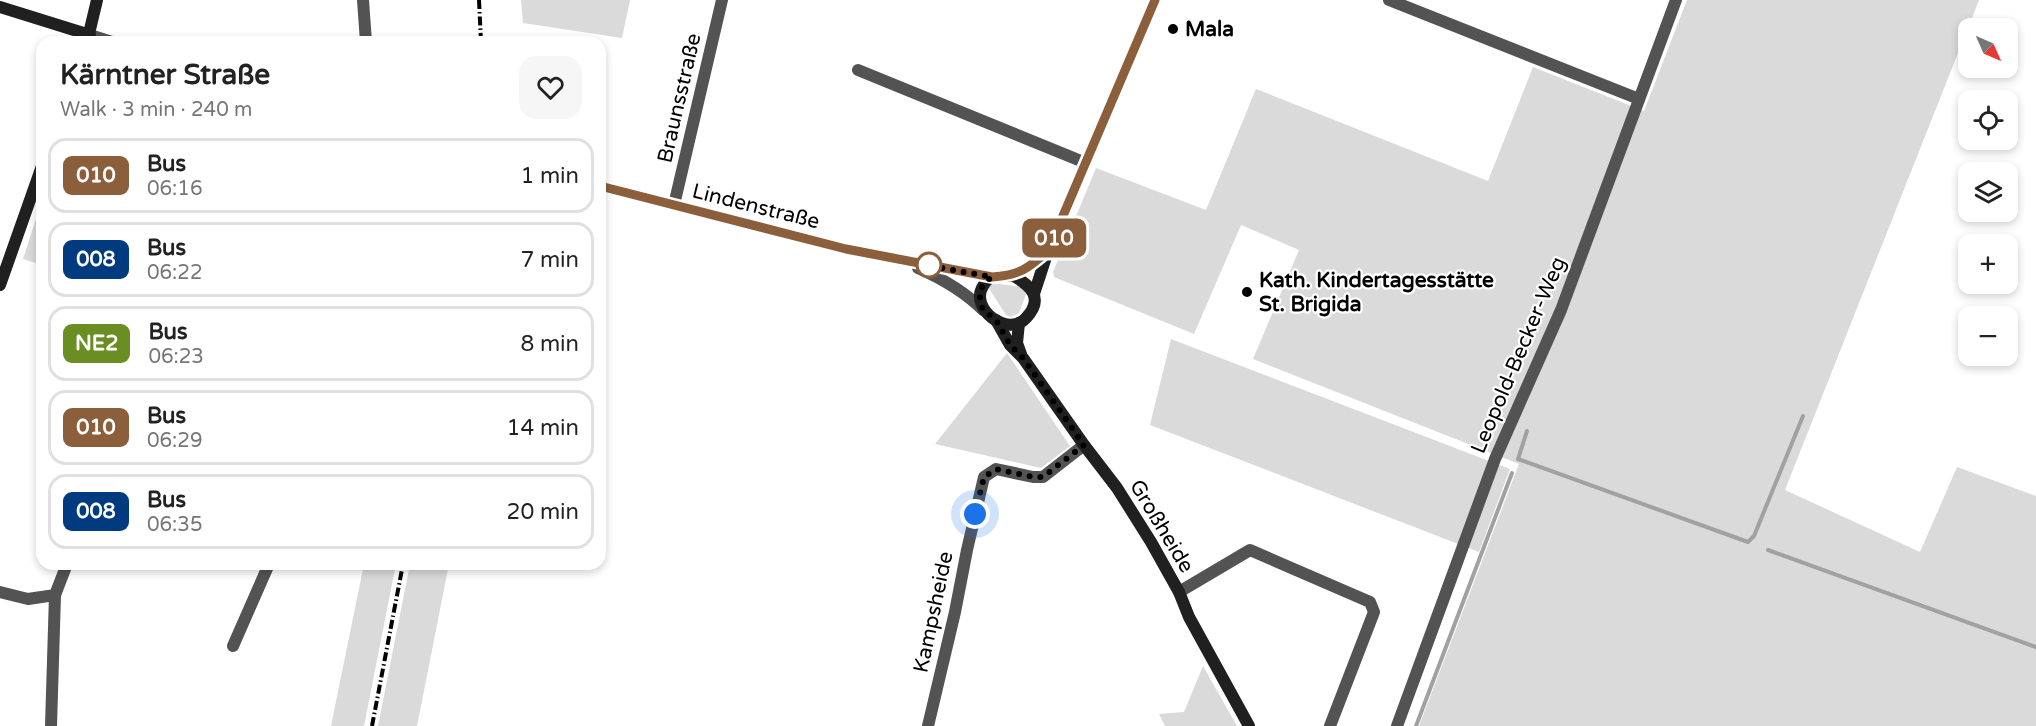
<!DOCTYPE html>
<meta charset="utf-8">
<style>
body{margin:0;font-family:"Varela Round",sans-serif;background:#f6f6f6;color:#222;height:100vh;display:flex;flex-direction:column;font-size:22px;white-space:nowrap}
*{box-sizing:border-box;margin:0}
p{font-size:20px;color:#767676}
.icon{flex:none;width:33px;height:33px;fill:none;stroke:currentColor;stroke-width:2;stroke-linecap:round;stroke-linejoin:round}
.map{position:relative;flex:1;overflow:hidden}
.drawer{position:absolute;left:36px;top:36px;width:570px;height:534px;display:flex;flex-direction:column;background:#fff;border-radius:18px;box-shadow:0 3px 9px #0003}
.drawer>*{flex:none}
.badge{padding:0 12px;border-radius:9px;font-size:21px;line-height:39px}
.needle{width:39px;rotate:135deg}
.controls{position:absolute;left:1958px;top:18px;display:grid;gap:12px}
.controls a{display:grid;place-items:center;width:60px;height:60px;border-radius:12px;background:#fff;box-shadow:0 3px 9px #0003;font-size:30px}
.you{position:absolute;width:30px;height:30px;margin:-15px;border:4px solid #fff;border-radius:50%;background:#1a73e8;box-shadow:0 0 0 9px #1a73e833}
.map>.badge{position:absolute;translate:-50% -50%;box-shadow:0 0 0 3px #fff}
.round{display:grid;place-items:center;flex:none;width:63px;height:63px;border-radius:18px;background:#f6f6f6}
.head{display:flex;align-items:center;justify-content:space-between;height:102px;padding:0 24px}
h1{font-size:28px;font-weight:800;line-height:45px}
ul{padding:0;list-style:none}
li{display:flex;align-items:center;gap:18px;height:75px;margin:0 12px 9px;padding:0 12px;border:3px solid #e0e0e0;border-radius:18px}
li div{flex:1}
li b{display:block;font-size:22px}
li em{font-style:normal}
li .badge{min-width:66px;font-weight:700;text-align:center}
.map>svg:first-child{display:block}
</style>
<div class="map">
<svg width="2036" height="726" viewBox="0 0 2036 726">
<rect width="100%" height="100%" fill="#fff"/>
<g fill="#dadada">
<polygon points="521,0 630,0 622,38 523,23"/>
<polygon points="1687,0 1979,0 1785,490 1920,552 1957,467 2036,496 2036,726 1419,726 1519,464 1253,359 1299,250 1241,225 1194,334 1054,277 1053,272 1096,168 1206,210 1256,89 1488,181 1533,67 1644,111"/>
<polygon points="42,200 42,265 23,259"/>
<polygon points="992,283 1021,287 1026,294 1019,313 1011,317 1006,315 988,287"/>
<polygon points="1171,339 1510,469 1479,552 1150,425"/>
<polygon points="1007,353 1070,446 1041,468 935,444"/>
<polygon points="364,564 396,564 364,726 331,726"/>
<polygon points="410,564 449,564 417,726 378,726"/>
<polygon points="1203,666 1237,726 1165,726 1159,714 1184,712"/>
</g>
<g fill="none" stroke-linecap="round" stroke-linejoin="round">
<g stroke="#a1a1a1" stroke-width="4">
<polyline points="1527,431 1518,459 1748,542 1754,536 1803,416"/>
<polyline points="1768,550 2036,647"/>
<polyline points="1416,726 1512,473"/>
</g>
<g stroke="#535353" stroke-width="12">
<polyline points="363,0 366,42"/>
<polyline points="1389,0 1639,99"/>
<polyline points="90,35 112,42"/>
<polyline points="858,70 1086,163"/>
<polyline points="600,186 846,249 992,277"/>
<polyline points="674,205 722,0"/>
<path d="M918 268C943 279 964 291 983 310"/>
<polyline points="0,592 28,599 55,595 67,564"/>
<polyline points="1179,592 1250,550 1370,602 1374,612 1330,726"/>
<polyline points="233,646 269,564"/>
<polyline points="51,726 55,595"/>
<polyline points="928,726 955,612 967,550 984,477 996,469 1033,477 1043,477 1084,445"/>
<polyline points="1397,726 1495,459 1561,310 1676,0"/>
</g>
<g stroke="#202020" stroke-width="12">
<polyline points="0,7 90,35"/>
<polyline points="87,42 97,0"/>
<path d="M1012 275C1030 285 1045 298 1026 318 1008 338 969 309 983 286 985 282 989 278 993 277 999 275 1006 276 1012 275Z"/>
<polyline points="1012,275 1026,268 1048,251"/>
<polyline points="0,285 42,166"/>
<polyline points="1034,294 1048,251 1155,0"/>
<polyline points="996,320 1010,345 1023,358 1084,445 1117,488 1151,542 1179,592 1189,617 1249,726"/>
<polyline points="1019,323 1017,343 1021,354"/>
</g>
<g stroke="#000" stroke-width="4" stroke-dasharray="9 3 1.5 3" stroke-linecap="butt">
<polyline points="479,0 481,42"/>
<polyline points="372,726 403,564"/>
</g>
</g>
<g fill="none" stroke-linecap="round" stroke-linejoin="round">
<g stroke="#fff" stroke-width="14">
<path id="line" d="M600 186 846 249 992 277C1020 275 1027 269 1048 251L1155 0"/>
</g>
<use href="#line" stroke="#8b5e3c" stroke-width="9"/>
<polyline stroke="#000" stroke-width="6" stroke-dasharray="0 10.8" points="929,265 925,265 992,277 984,283 980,291 980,300 983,310 996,320 1010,345 1023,358 1084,445 1043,477 1033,477 996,469 984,477 975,514"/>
</g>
<g fill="#000" stroke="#fff" stroke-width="2">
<circle cx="1173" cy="29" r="6"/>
<circle cx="1247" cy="292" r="6"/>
</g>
<circle fill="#fff" stroke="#8b5e3c" stroke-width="3" cx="929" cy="265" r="12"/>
<g text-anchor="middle" stroke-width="4.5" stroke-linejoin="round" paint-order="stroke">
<g font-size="21" font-weight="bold" fill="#000" stroke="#fff" text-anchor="start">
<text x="1185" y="36">Mala</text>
<text x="1259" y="287">Kath. Kindertagesstätte<tspan x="1259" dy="24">St. Brigida</tspan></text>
</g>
<g font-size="21" fill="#000" stroke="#fff">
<text transform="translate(679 98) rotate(-77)" y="7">Braunsstraße</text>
<text transform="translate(756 206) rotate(14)" y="7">Lindenstraße</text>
<text transform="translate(1518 355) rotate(-67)" y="7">Leopold-Becker-Weg</text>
<text transform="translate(1162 526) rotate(59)" y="7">Großheide</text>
<text transform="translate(933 612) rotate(-78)" y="7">Kampsheide</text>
</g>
</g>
</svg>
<div class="controls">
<a><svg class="needle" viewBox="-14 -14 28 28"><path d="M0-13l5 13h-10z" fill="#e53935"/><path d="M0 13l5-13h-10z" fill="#767676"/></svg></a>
<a><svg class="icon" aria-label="locate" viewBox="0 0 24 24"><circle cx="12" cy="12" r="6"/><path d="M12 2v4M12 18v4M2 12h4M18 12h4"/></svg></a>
<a><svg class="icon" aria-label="layers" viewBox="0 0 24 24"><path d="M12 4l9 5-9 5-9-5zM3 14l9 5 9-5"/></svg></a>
<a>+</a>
<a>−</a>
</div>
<div class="you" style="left:975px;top:514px"></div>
<b class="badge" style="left:1054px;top:238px;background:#8b5e3c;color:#fff">010</b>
<section class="drawer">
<div class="head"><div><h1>Kärntner Straße</h1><p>Walk · 3 min · 240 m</p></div><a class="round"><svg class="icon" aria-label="heart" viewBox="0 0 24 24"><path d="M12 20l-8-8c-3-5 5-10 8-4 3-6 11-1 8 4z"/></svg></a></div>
<ul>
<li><span class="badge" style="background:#8b5e3c;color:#fff">010</span><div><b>Bus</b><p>06:16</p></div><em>1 min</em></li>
<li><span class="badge" style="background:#003b80;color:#fff">008</span><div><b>Bus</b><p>06:22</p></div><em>7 min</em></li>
<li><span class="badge" style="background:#6b8e23;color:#fff">NE2</span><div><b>Bus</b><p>06:23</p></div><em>8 min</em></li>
<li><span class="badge" style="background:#8b5e3c;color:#fff">010</span><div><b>Bus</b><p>06:29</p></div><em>14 min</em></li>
<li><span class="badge" style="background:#003b80;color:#fff">008</span><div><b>Bus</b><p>06:35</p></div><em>20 min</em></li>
</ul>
</section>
</div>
